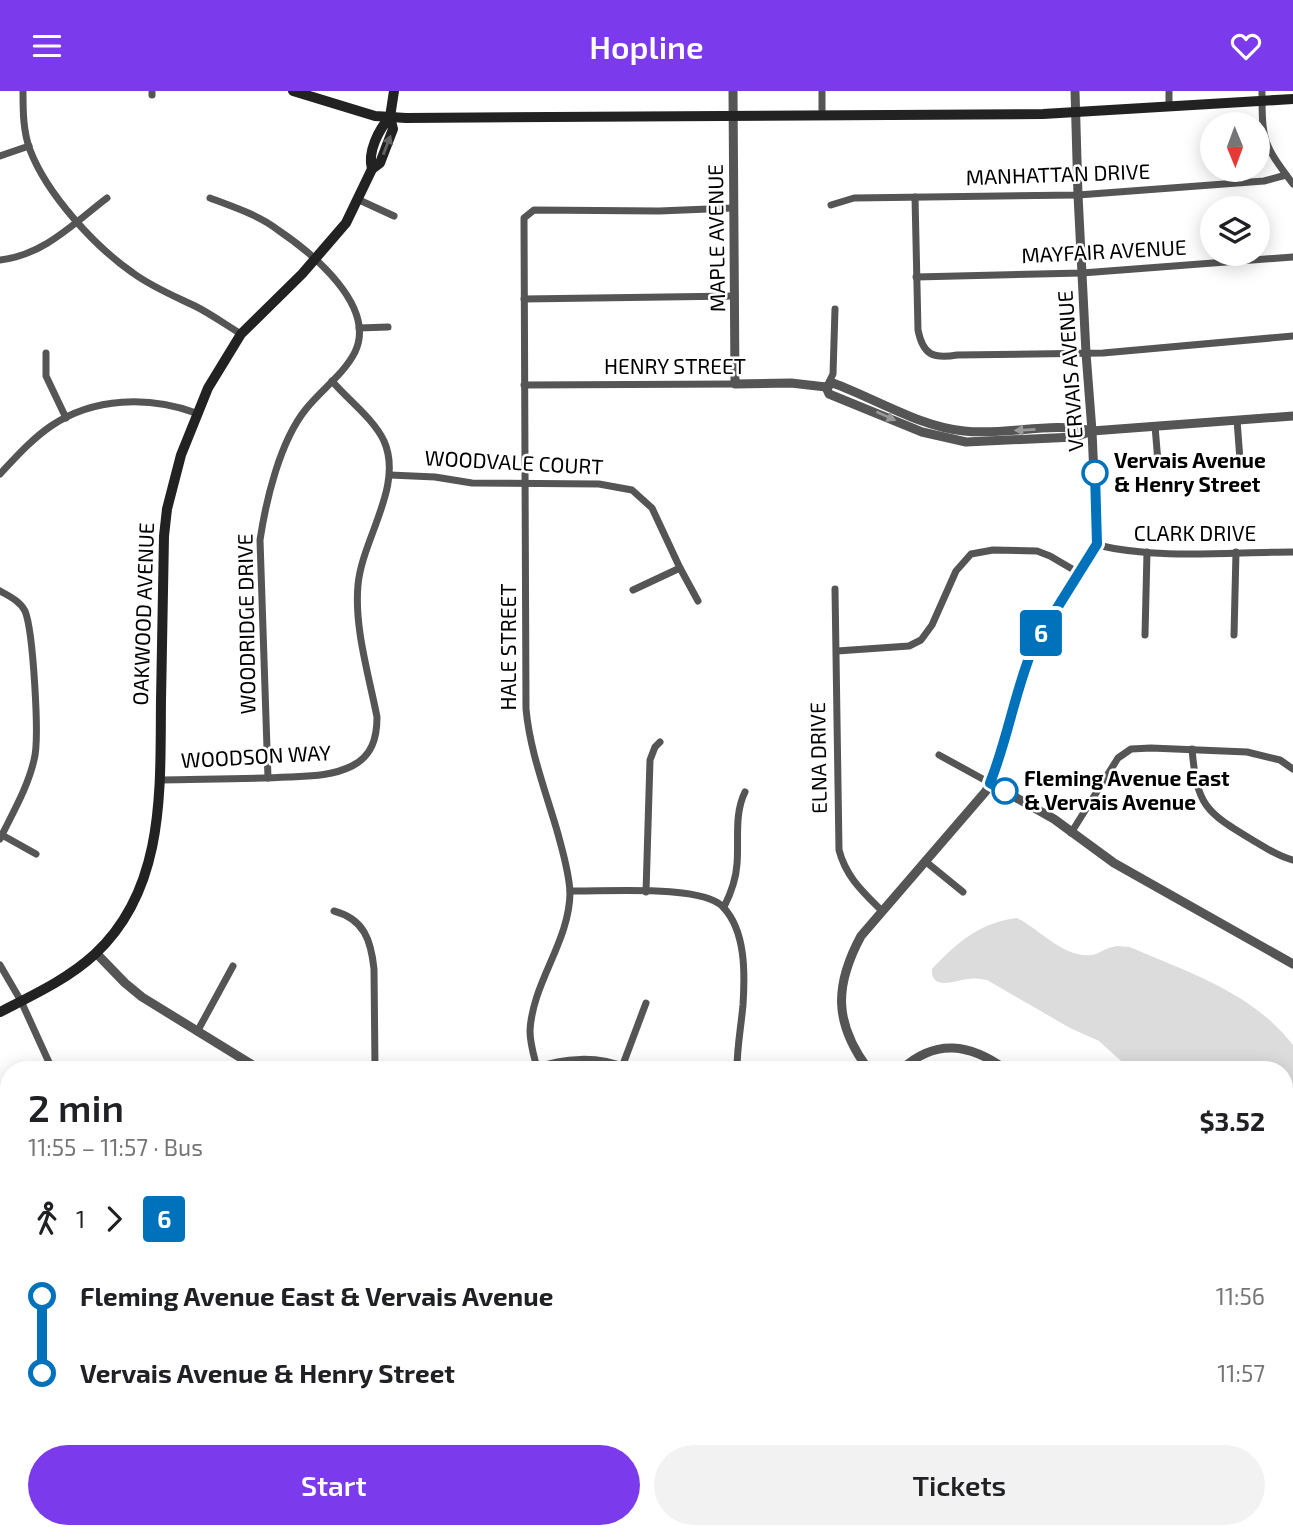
<!DOCTYPE html>
<meta charset="utf-8">
<style>
body{margin:0;font-family:"Exo 2",sans-serif;background:#f2f2f2;color:#202124;height:100vh;display:flex;flex-direction:column;font-size:26px;white-space:nowrap}
*{box-sizing:border-box;margin:0}
p{font-size:23px;color:#757577}
.icon{flex:none;width:38px;height:38px;fill:none;stroke:currentColor;stroke-width:2;stroke-linecap:round;stroke-linejoin:round}
.map{position:relative;flex:1;overflow:hidden}
.details{position:absolute;left:0px;top:970px;width:1293px;height:478px;display:flex;flex-direction:column;background:#fff;border-radius:28px 28px 0 0;box-shadow:0 4px 18px #0003}
.details>*{flex:none}
.badge{padding:0 14px;border-radius:5px;font-size:24px;line-height:46px}
.needle{width:46px;rotate:179deg}
.fabs{position:absolute;left:1200px;top:21px;display:grid;gap:14px}
.fabs a{display:grid;place-items:center;width:70px;height:70px;border-radius:50%;background:#fff;box-shadow:0 4px 18px #0003;font-size:35px}
.map>.badge{position:absolute;translate:-50% -50%;box-shadow:0 0 0 4px #fff}
.legs{display:flex;align-items:center;gap:10px;height:77px;padding:0 28px;font-size:23px}
.legs p{margin-inline-start:auto}
.overview{display:flex;align-items:center;justify-content:space-between;height:119px;padding:0 28px}
h1{font-size:38px;font-weight:600;line-height:52px}
.action{display:flex;gap:14px;margin-top:auto;padding:14px 28px}
.action a{flex:1;height:80px;border-radius:42px;background:#7c3aed;color:#fff;font-size:28px;font-weight:600;line-height:80px;text-align:center}
.action a+a{background:#f2f2f2;color:#202124}
ul{padding:0 28px;list-style:none}
li{display:flex;align-items:center;gap:24px;height:77px;font-size:26px}
li i{display:grid;place-items:center;width:10px;height:100%;margin:0 9px;background:currentColor}
li i::after{content:'';width:18px;height:18px;margin:-9px;border:5px solid;border-radius:50%;background:#fff}
li p{margin-inline-start:auto}
li:first-child i{background:linear-gradient(#0000 50%,currentColor 0)}
li:last-child i{background:linear-gradient(currentColor 50%,#0000 0)}
header{display:flex;justify-content:space-between;align-items:center;height:91px;padding:0 28px;background:#7c3aed;color:#fff;font-size:32px;font-weight:600}
.map>svg:first-child{display:block}
</style>
<header><svg class="icon" aria-label="menu" viewBox="0 0 24 24"><path d="M4 6h16M4 12h16M4 18h16"/></svg>Hopline<svg class="icon" aria-label="heart" viewBox="0 0 24 24"><path d="M12 20l-8-8c-3-5 5-10 8-4 3-6 11-1 8 4z"/></svg></header>
<div class="map">
<svg width="1293" height="1447" viewBox="0 0 1293 1447">
<rect width="100%" height="100%" fill="#fff"/>
<g fill="#dcdcdc">
<path d="M1017 827C1041 839 1063 867 1092 864 1099 863 1105 857 1113 856 1118 854 1124 856 1130 856 1189 882 1252 901 1293 954V1230L1284 1213V978H1130L1099 950 1070 937 987 889C981 888 975 887 969 888 955 889 931 901 932 878 956 852 981 831 1017 827Z"/>
<polygon points="741,1439 741,1438 1010,1439 1007,1447 741,1447"/>
</g>
<g fill="none" stroke-linecap="round" stroke-linejoin="round">
<g stroke="#a3a3a3" stroke-width="2.5">
<polyline points="0,1153 9,1152"/>
<polyline points="447,1438 455,1447"/>
</g>
<g stroke="#555" stroke-width="7">
<path d="M23 0C23 20 23 40 30 59 47 103 94 155 133 182 152 196 174 205 195 215 211 223 226 234 241 243"/>
<polyline points="1169,0 1169,16"/>
<path d="M1262 0C1262 50 1263 53 1293 93"/>
<polyline points="152,4 152,0"/>
<polyline points="822,24 822,0"/>
<polyline points="0,65 29,55"/>
<path d="M915 106 918 239C923 264 933 268 957 264L1103 262 1293 245"/>
<path d="M210 107C233 116 259 124 278 139 312 162 377 215 355 261 344 283 321 299 306 318 280 350 266 409 260 449L268 687"/>
<polyline points="357,108 394,125"/>
<polyline points="831,114 854,107 1078,104 1264,90 1286,84"/>
<path d="M0 169C44 164 74 132 107 107"/>
<polyline points="916,186 1082,182 1293,166"/>
<polyline points="524,208 735,205"/>
<polyline points="359,237 388,236"/>
<polyline points="46,262 46,285 66,327"/>
<polyline points="524,294 735,293"/>
<polyline points="827,295 833,283 835,218"/>
<polyline points="1237,329 1240,369"/>
<polyline points="1155,335 1158,371"/>
<path d="M0 383C16 366 32 348 51 335 94 306 149 305 196 322"/>
<polyline points="390,384 435,386 472,392 599,393 632,399 652,417 680,477 698,510"/>
<path d="M1097 454C1160 469 1228 461 1293 461"/>
<path d="M835 498 839 759C846 786 863 801 882 820"/>
<polyline points="633,499 680,477"/>
<path d="M0 500C9 505 20 510 25 520 33 539 40 649 34 669 28 696 12 723 0 748"/>
<polyline points="1145,544 1147,461"/>
<polyline points="1234,544 1236,461"/>
<polyline points="837,560 909,555 921,549 932,534 956,480 971,463 993,459 1037,460 1050,465 1079,482"/>
<path d="M1192 658C1197 716 1206 721 1254 750 1266 757 1279 766 1293 769"/>
<polyline points="939,664 990,692"/>
<path d="M160 689C203 688 246 688 289 686 309 685 332 685 352 675 372 665 377 647 377 626 369 585 354 536 358 494 362 448 404 395 384 350 373 327 348 309 332 290"/>
<polyline points="1071,742 1118,667 1131,658 1151,657 1247,661 1280,669 1293,678"/>
<polyline points="2,744 36,763"/>
<polyline points="925,770 963,801"/>
<path d="M570 800C602 801 702 793 723 816 746 840 745 883 743 914 741 936 737 956 737 978"/>
<polyline points="646,801 650,669 655,656 660,651"/>
<path d="M724 816C731 802 736 789 737 773 739 749 734 723 745 701"/>
<path d="M334 820C364 828 371 849 374 878L375 978"/>
<polyline points="0,874 21,910 52,978"/>
<polyline points="197,941 233,875"/>
<polyline points="622,976 646,912"/>
<path d="M537 977C534 965 530 953 530 940 532 892 570 850 570 801 569 781 563 762 558 743 546 701 530 661 526 618L524 127 534 119 659 120 733 117"/>
<polyline points="0,1309 9,1310"/>
<polyline points="1284,1315 1293,1327"/>
<polyline points="0,1403 9,1407"/>
<polyline points="69,1438 85,1447"/>
<polyline points="258,1438 274,1447"/>
<polyline points="1020,1438 1044,1447"/>
<polyline points="1100,1447 1117,1438"/>
</g>
<g stroke="#555" stroke-width="9">
<path d="M733 0 735 293 791 292 826 296 833 292C876 308 918 335 964 340 1007 345 1050 330 1092 340"/>
<polyline points="826,296 829,303 922,341 966,351 1075,346 1092,340 1293,325"/>
<polyline points="990,692 1054,728 1114,772 1293,873"/>
<polyline points="96,862 125,892 142,906 259,978"/>
<path d="M535 978C563 968 598 965 626 978"/>
<path d="M868 978C834 932 834 895 861 845L986 700 999 670 1019 597 1034 554 1097 454 1092 340 1086 262 1078 104 1075 0"/>
<path d="M902 978C936 947 970 953 1005 978"/>
<polyline points="1015,1447 1018,1438"/>
</g>
<g stroke="#222" stroke-width="10">
<polyline points="293,0 375,25 406,27 1043,23 1293,8"/>
<path d="M372 78C367 61 379 38 390 26"/>
<path d="M0 921C33 904 68 888 95 863 166 797 160 698 161 609 162 554 163 499 164 445L167 418 181 364 208 297 241 243 302 183 346 132 372 78 380 72 393 38 390 26 394 0"/>
</g>
</g>
<defs><path id="oneway-solid" d="M-6-.8H1V-3.2L6.5 0L1 3.2V.8H-6Z" transform="scale(1.75)"/></defs>
<use fill="#646464" href="#oneway-solid" transform="translate(387 54) rotate(-69)"/>
<g fill="#999">
<use href="#oneway-solid" transform="translate(886 325) rotate(24)"/>
<use href="#oneway-solid" transform="translate(1025 339) rotate(177)"/>
</g>
<g fill="none" stroke-linecap="round" stroke-linejoin="round">
<g stroke="#fff" stroke-width="16">
<path id="line-1" d="M1005 700 990 692C1008 647 1015 599 1034 554L1097 453 1095 382"/>
</g>
<use href="#line-1" stroke="#0072bc" stroke-width="10"/>
</g>
<g fill="#fff" stroke="#0072bc" stroke-width="3.5">
<circle cx="1095" cy="382" r="12"/>
<circle cx="1005" cy="700" r="12"/>
</g>
<g text-anchor="middle" stroke-width="5" stroke-linejoin="round" paint-order="stroke">
<g font-size="21" fill="#000" stroke="#fff">
<text transform="translate(1058 84) rotate(-2)" y="7">MANHATTAN DRIVE</text>
<text transform="translate(717 147) rotate(-91)" y="7">MAPLE AVENUE</text>
<text transform="translate(1104 161) rotate(-3)" y="7">MAYFAIR AVENUE</text>
<text x="675" y="283">HENRY STREET</text>
<text transform="translate(1071 280) rotate(-94)" y="7">VERVAIS AVENUE</text>
<text transform="translate(514 372) rotate(3)" y="7">WOODVALE COURT</text>
<text x="1195" y="450">CLARK DRIVE</text>
<text transform="translate(144 523) rotate(-88)" y="7">OAKWOOD AVENUE</text>
<text transform="translate(247 533) rotate(-91)" y="7">WOODRIDGE DRIVE</text>
<text transform="translate(509 556) rotate(-90)" y="7">HALE STREET</text>
<text transform="translate(256 666) rotate(-3)" y="7">WOODSON WAY</text>
<text transform="translate(819 667) rotate(-91)" y="7">ELNA DRIVE</text>
</g>
<g font-size="21" font-weight="bold" fill="#000" stroke="#fff" text-anchor="start">
<text x="1114" y="377">Vervais Avenue<tspan x="1114" dy="24">&amp; Henry Street</tspan></text>
<text x="1024" y="695">Fleming Avenue East<tspan x="1024" dy="24">&amp; Vervais Avenue</tspan></text>
</g>
</g>
</svg>
<div class="fabs">
<a><svg class="needle" viewBox="-14 -14 28 28"><path d="M0-13l5 13h-10z" fill="#e53935"/><path d="M0 13l5-13h-10z" fill="#757577"/></svg></a>
<a><svg class="icon" aria-label="layers" viewBox="0 0 24 24"><path d="M12 4l9 5-9 5-9-5zM3 14l9 5 9-5"/></svg></a>
</div>
<b class="badge" style="left:1041px;top:542px;background:#0072bc;color:#fff">6</b>
<section class="details">
<div class="overview"><div><h1>2 min</h1><p>11:55 – 11:57 · Bus</p></div><b>$3.52</b></div>
<div class="legs"><svg class="icon" aria-label="walk" viewBox="0 0 24 24"><circle cx="13" cy="4" r="2"/><path d="M13 8l-2 6 4 7M11 14l-3 7M7 12l3-4h3l4 4"/></svg>1<svg class="icon" aria-label="forward" viewBox="0 0 24 24"><path d="M9 5l7 7-7 7"/></svg><b class="badge" style="background:#0072bc;color:#fff">6</b></div>
<ul>
<li><i style="color:#0072bc"></i><b>Fleming Avenue East &amp; Vervais Avenue</b><p>11:56</p></li>
<li><i style="color:#0072bc"></i><b>Vervais Avenue &amp; Henry Street</b><p>11:57</p></li>
</ul>
<div class="action"><a>Start</a><a>Tickets</a></div>
</section>
</div>
